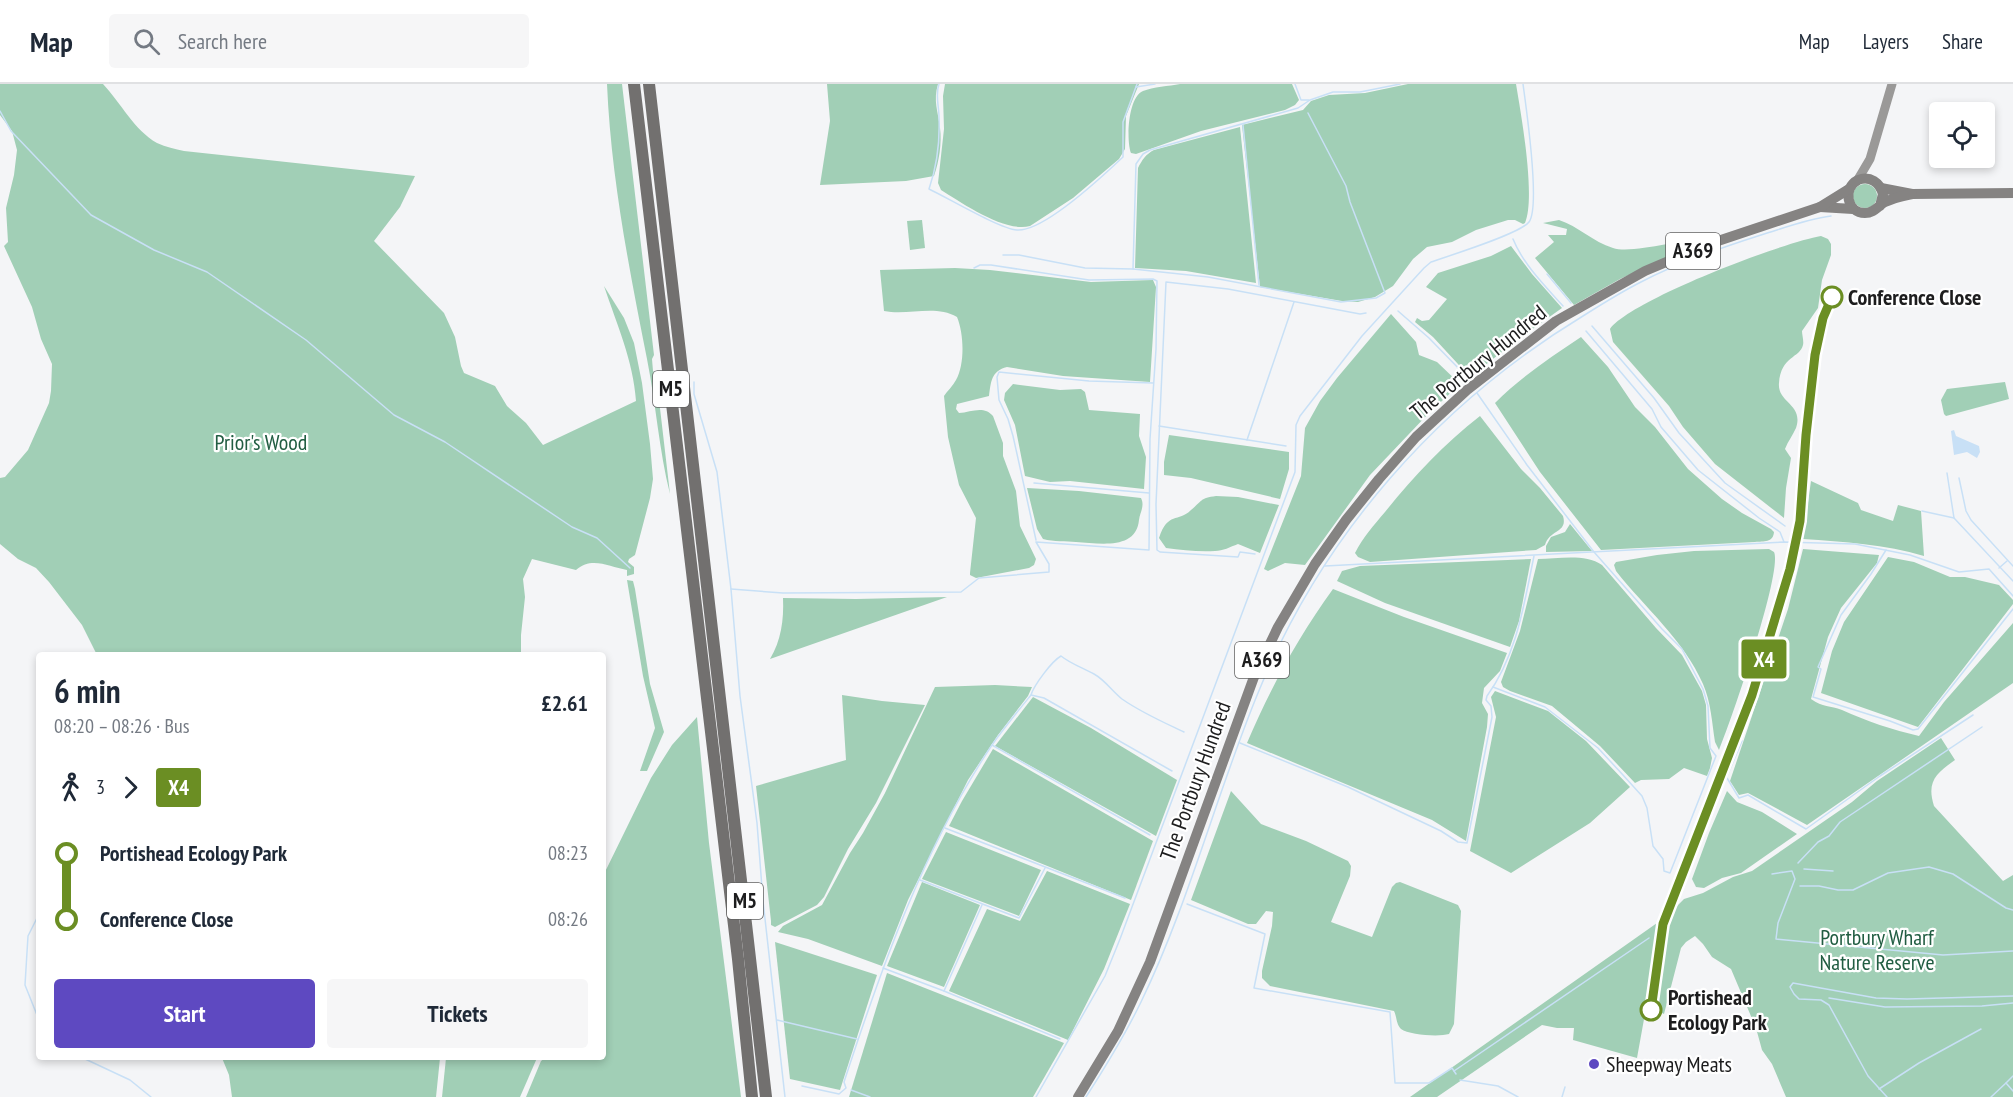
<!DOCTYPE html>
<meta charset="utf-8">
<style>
body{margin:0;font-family:"PT Sans Narrow",sans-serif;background:#f6f6f7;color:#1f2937;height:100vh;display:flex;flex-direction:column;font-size:22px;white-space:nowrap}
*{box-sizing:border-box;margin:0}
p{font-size:20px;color:#747a83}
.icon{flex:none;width:33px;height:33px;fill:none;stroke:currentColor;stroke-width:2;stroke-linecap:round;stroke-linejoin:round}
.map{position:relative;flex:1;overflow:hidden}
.panel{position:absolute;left:36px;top:568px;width:570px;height:408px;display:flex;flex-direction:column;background:#fff;border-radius:6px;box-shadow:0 3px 9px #0003}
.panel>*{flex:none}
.badge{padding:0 12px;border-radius:4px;font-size:21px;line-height:39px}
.controls{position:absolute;left:1929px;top:18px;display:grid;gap:12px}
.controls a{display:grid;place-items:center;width:66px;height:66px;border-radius:6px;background:#fff;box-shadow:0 3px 9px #0003;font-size:30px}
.map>.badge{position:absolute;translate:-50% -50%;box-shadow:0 0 0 3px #fff}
.legs{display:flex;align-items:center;gap:9px;height:66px;padding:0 18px;font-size:20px}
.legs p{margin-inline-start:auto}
.summary{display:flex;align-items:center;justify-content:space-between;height:102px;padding:0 18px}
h1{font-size:33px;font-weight:700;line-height:45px}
.primary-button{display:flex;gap:12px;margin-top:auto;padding:12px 18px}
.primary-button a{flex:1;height:69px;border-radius:6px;background:#5e49c1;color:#fff;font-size:24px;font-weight:700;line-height:69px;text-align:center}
.primary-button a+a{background:#f6f6f7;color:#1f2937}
ul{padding:0 18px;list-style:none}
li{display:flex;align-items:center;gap:21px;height:66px;font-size:22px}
li i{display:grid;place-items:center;width:9px;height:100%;margin:0 8px;background:currentColor}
li i::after{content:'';width:15px;height:15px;margin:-8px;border:4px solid;border-radius:50%;background:#fff}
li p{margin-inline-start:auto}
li:first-child i{background:linear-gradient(#0000 50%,currentColor 0)}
li:last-child i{background:linear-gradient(currentColor 50%,#0000 0)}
header{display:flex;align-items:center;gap:36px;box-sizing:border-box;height:84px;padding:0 30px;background:#fff;border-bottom:2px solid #e0e1e3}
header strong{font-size:28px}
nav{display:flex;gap:33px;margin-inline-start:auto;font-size:21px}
.search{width:420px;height:54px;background:#f6f6f7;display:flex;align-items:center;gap:15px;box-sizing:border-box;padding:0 21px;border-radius:6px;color:#747a83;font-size:22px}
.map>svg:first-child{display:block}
</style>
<header>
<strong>Map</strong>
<div class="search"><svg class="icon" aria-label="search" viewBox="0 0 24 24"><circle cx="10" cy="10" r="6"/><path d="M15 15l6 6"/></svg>Search here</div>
<nav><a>Map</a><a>Layers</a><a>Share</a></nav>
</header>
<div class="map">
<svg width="2013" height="1013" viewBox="0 0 2013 1013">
<rect width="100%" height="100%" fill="#f4f5f7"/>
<g fill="#a1cfb6">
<path d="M0 0H103C121 19 134 46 157 59 166 63 175 65 184 67L415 92 400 123 374 157 444 229 455 253 461 282 464 289 495 302 507 322 526 339 543 361 636 317C633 276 617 241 604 202L624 234 634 259 642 299 650 360 653 395 650 414 635 471 629 475 628 478 634 483V490L627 492V486C609 483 592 472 576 486L532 475 523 495 525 513 521 551V571H97L82 541 49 498 36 484 18 475 0 460V394L5 393 28 366 49 319 51 307 52 280 41 255 32 223 4 162 8 158 6 124 14 91 17 66 12 47 0 31Z"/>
<path d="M607 0H622L654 271 652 275 653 287 656 290 670 410C659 366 656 320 647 275 629 184 611 93 607 0Z"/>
<path d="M827 0H938C933 17 938 27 940 44 942 59 939 78 934 92L906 97 820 101 830 37Z"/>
<path d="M945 0H1139L1126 32 1125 65 1119 75 1073 114 1030 142C1005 149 962 119 941 106L938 99 944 45 943 12Z"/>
<path d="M1180 0H1292L1299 16 1295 21 1285 26 1201 47 1136 70 1131 69C1126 56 1128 13 1143 7 1153 3 1169 2 1180 0Z"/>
<path d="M1408 0H1516C1521 30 1536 113 1525 139L1523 140 1515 136H1508L1476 146 1452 158 1427 163 1413 175 1393 202 1375 213 1358 218 1342 217 1260 203 1242 41 1303 26 1311 17 1329 11 1365 9Z"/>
<path d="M1240 43 1256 199 1186 187 1135 184 1138 84C1142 76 1146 70 1154 66Z"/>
<circle cx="1865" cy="112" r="12"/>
<polygon points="922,136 925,164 910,166 907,137"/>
<path d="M1559 136C1578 142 1593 158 1613 164 1631 170 1682 156 1702 153L1703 157 1620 195 1574 221 1535 174 1554 158 1548 151H1566L1567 145 1543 139Z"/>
<path d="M1821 152 1828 155 1831 160V171L1822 196 1818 224 1802 247C1802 251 1804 257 1803 261 1800 274 1781 272 1779 299 1777 319 1804 320 1796 344 1793 351 1788 357 1785 365L1791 374 1786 404 1784 434 1715 380 1683 343 1669 322 1613 258 1610 245C1631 216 1781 159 1821 152Z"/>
<polygon points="1511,162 1532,190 1562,224 1521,253 1470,293 1433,253 1415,238 1417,234 1422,237 1429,236 1447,215 1426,203 1438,189 1491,172"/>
<path d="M955 184 990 186 1091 198 1153 196 1156 203 1150 298 1063 292 1007 283C991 287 991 298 989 312L957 320 956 325 959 329C971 328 984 321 993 332L1003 359V372L1016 407 1020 442 1036 475 1034 481 1029 484 976 494 970 491V489L976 434 959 401 948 353 944 312C947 307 953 302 956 296 965 280 964 250 957 233 935 220 908 232 884 227L880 186Z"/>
<polygon points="1391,230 1416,258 1419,271 1437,278 1460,300 1428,330 1370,391 1305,481 1285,479 1268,487 1264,485 1301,392 1305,344 1320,317 1337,294"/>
<path d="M1581 253 1608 283 1635 323 1655 343 1688 385 1722 415 1742 429 1771 445 1774 448C1773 459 1764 457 1755 458L1601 466 1540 388 1495 319C1521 293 1551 273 1581 253Z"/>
<polygon points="2005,298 2009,315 1946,332 1944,330 1941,316 1947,305"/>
<polygon points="1013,300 1060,306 1081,305 1085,308 1089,326 1140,330 1139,352 1146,373 1144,405 1070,397 1050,398 1025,392 1015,341 1004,316 1005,309"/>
<path d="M1480 332 1521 385 1540 404 1563 432C1568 449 1550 445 1545 461L1536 466 1370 478 1358 473 1355 469C1363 453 1374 441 1385 428 1413 393 1444 360 1480 332Z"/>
<polygon points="1169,351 1289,368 1289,385 1280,415 1191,394 1164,391 1164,378"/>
<path d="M1811 397 1858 419 1861 426 1893 437 1898 421 1921 427 1924 472C1885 460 1844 458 1803 455Z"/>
<path d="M1027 404 1079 407 1141 414C1145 422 1140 428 1139 436 1136 467 1098 459 1076 458 1066 457 1054 458 1043 455L1037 445Z"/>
<path d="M1216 412 1238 413 1279 421 1260 469 1238 460C1230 463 1223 467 1215 467 1198 468 1182 466 1166 464L1159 454C1168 427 1178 439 1191 426 1202 417 1200 414 1216 412Z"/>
<polygon points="1570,440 1592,467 1546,468 1546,462 1551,453 1565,448"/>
<path d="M1769 465 1774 468C1783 487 1730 640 1719 666L1715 658C1712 639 1711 618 1703 600 1684 556 1645 524 1616 487L1614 481 1616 478 1657 471 1694 467Z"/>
<path d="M1803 465 1879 471 1877 479 1841 524 1828 553 1811 615C1823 624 1830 621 1842 626 1866 637 1893 646 1919 652L1944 618 2013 539V599L1807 741 1748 709 1739 711 1730 697 1788 525Z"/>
<polygon points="1888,473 1914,478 1950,493 1965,493 1999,501 2013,516 2013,520 1918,643 1821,609 1832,567 1844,538"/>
<polygon points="1531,475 1519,537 1510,563 1385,519 1337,497 1342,487 1360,482"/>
<path d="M1538 475C1557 475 1585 469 1602 481L1656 544 1682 571 1702 607 1706 621 1707 655 1712 674 1710 684 1707 692 1684 684 1669 695 1641 696 1635 699 1600 662 1552 622 1510 607 1503 603 1501 598 1520 547Z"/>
<polygon points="627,496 633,497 635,505 650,600 664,648 647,687 640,687 655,644 643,592"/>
<path d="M1333 505 1404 533 1507 569 1500 587 1484 604 1482 619 1488 630 1487 643 1466 757 1432 736 1247 659C1270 605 1298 553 1333 505Z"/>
<path d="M947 513 770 575C781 557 784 536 783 514L856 515Z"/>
<polygon points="995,601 1032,603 1028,612 998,651 968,696 908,816 882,882 808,855 778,848 783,842 822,821 850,769 863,749 885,709 935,603"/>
<polygon points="1495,607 1548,627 1586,657 1630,703 1590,739 1511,789 1470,767 1496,633 1491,613"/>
<polygon points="842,611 882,617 925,621 876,719 848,765 824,813 817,821 775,843 771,841 771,837 756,702 846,676"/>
<polygon points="1033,613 1091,644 1177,696 1156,752 995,662"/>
<polygon points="697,633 709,759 741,1013 526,1013 541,977 545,974 603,974 603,792 651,694 672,661"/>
<path d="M1941 654 1955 676C1937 689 1926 697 1934 722L2003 797 2013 791V1013H1786L1772 980 1762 966 1756 944 1731 885 1712 873 1703 860 1695 852 1686 858 1681 864 1664 930 1654 925 1665 847 1677 822 1684 815 1703 809 1733 793 1752 787 1852 718 1877 697Z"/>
<polygon points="993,665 1153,757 1131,816 949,742 962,717"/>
<path d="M1231 707 1261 740 1306 757 1348 777 1351 782 1350 792 1331 838 1372 853 1392 803 1396 799 1400 798 1458 821 1461 827 1454 940 1449 950C1439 953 1409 951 1401 945 1396 940 1397 933 1394 927L1270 902 1262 894V887L1272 842 1273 828 1266 827 1256 840H1248L1191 816Z"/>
<polygon points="1727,707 1737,718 1762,728 1797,750 1741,789 1722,794 1704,804 1696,803 1692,795 1709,749"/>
<polygon points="946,748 1041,786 1019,832 922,795"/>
<polygon points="1047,787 1130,820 1104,885 1068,956 949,907 987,825 1020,837"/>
<polygon points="922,798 980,821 944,903 887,882"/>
<polygon points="1657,839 1650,902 1637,974 1573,956 1574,944 1557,944 1542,941 1437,1013 1410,1013"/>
<polygon points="775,858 877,891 840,1006 790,995"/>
<polygon points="887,889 1064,959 1033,1013 849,1013"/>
<polygon points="222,974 440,974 436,1013 232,1013 229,991"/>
<polygon points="446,974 537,974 520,1013 442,1013"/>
</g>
<polygon fill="#c8e0f6" points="1954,346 1956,352 1979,362 1980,368 1977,374 1967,368 1954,371 1951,347"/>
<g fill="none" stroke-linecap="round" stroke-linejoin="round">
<g stroke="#c8e0f6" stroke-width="1.5">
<path d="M939 0C935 11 939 22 939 33 940 58 937 82 929 105 948 114 1000 145 1017 146 1043 148 1104 91 1123 73V38L1137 0"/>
<polyline points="1295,0 1301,16 1309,16"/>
<polyline points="1136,3 1155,0"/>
<polyline points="0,27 11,47 91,131 154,166 207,188 306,256 394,331 445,358 572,443 597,454 630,484"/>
<polyline points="1243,41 1259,201"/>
<path d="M1513 155C1523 180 1545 202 1563 222"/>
<polyline points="1003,171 1019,171 1085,184 1133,185 1208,193 1341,218 1376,214 1385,209 1350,118 1346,102 1308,29"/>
<polyline points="1133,185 1136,80 1143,70 1150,66 1298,24 1310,16 1333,8 1360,8 1400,0"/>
<polyline points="1547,190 1571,219"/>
<polyline points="1398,227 1429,254 1466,292"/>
<polyline points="1592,242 1654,314 1679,349 1725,399 1785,442"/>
<polyline points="1586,247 1652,325 1661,343 1698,386 1759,434 1780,448 1784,458"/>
<polyline points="694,298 694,310 717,388 731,505 740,612 757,739 763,817 785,1013"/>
<polyline points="1477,309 1527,381 1594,468 1662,545 1682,565 1703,605 1708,622 1710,664 1716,672 1670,789 1664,787 1663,775 1653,762 1647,724 1642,712 1623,691 1598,664 1545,623 1493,603"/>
<polyline points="1159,342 1286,362"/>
<polyline points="1247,356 1294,218"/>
<polyline points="1947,389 1954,434 2013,497"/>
<polyline points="1959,394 1966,427 1971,436 2013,482"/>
<polyline points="1034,399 1149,409"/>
<polyline points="1922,427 1954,434"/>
<polyline points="1036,456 1013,352 1008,335 999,316 997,293 999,288 1089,297 1153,299"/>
<polyline points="1886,466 1871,490 1841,531 1818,583 1821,585 1813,613 1890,637 1913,646 1918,645 2013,525"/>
<polyline points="1255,470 1240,468 1238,473 1160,468 1157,466 1156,420 1166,198 1228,205 1360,230 1366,229"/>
<polyline points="1325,482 1784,458 1855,460 1910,471 1959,488 1989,485 2013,512"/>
<polyline points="1999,484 2007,477"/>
<polyline points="731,505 783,509 961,508 979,494 1049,488 1049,480 1036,458 1149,466 1150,355 1156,265 1157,197 1153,195 1089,196 991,181 980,181 974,184"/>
<polyline points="1031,611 1044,614 1172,687"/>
<path d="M1240 659 1348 703 1441 747 1458 758 1467 759 1492 633 1491 622 1486 616 1487 612C1517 571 1524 520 1534 472"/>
<polyline points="992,661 1150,751"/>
<polyline points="1727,694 1739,714 1748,711 1806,745 1880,692 1973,631"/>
<polyline points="1713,725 1742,657"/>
<polyline points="945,744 1125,814"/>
<polyline points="1798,779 1818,758 1829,752 1840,738 1982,643"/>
<polyline points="1804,785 1833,787"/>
<polyline points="1772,790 1792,787 1795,795 1778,839 1776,855 1943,871 2013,867"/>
<polyline points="920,796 1019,834 1045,784"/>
<polyline points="1800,802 1819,802 1838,806 1853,806 1888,789 1929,783 1953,790 2006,824 2013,826"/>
<polyline points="1187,820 1265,850 1254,904 1390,928 1395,999 1429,999 1452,984 1456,990"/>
<polyline points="39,830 28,852 25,901 39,936"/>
<polyline points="883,884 944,907 1060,955"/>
<polyline points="944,907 982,821"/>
<polyline points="1829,914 1885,923 1982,922 2013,919"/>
<polyline points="777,936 857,955"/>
<polyline points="83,974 130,996 151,1013"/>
<polyline points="1454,987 1649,854"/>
<polyline points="2013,992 2006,999 2013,1007"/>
<polyline points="1460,996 1498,1002 1518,1013"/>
<path d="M802 1002 839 1010 846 1004 844 998C882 882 924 763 992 661 1004 644 1018 627 1031 611 1034 601 1052 577 1061 572 1071 580 1083 584 1094 590 1105 596 1112 607 1122 615 1142 629 1163 638 1184 648"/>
<polyline points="1879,1005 1919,979 1981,945"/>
<polyline points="851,1006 870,1013"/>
<path d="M1036 1013 1105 892 1120 855 1295 388 1296 341 1300 332 1362 252 1424 184 1431 178C1448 172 1520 150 1529 138 1541 122 1526 23 1523 0"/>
<path d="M1086 1013C1106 982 1125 951 1141 918 1189 819 1216 711 1258 609 1322 451 1438 320 1583 232 1602 220 1621 208 1641 198 1679 178 1720 164 1761 151 1784 144 1807 135 1831 132"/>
<polyline points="1562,1013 1565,1003"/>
<polyline points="1887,1013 1868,992 1829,921 1821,916 1799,915 1794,910 1790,903 1793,899 1876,914 1907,915 2013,912"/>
<polyline points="1991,1013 2006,999"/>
</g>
<polyline stroke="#9a9998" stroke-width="9" points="1857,97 1870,75 1892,0"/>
<g stroke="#858382" stroke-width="10">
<polyline points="1881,104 1912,110 2013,109"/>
<path d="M1880 122 1883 110C1880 99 1870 91 1858 96 1842 104 1847 129 1865 129 1874 129 1878 122 1885 118 1893 114 1903 112 1912 110"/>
<polyline points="1820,123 1853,125"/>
<polyline points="1078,1013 1118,947 1150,878 1254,593 1278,543 1315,480 1346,436 1379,395 1416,353 1467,306 1556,237 1645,187 1709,160 1820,123 1849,105"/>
</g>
<g stroke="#72706f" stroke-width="12">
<polyline points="634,0 738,875 752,1013"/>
<polyline points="649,0 766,1013"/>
</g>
</g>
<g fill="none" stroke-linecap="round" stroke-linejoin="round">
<g stroke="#fff" stroke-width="14">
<polyline id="line-1" points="1651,926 1663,840 1752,611 1790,485 1800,437 1806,351 1815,271 1823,234 1832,213"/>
</g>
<use href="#line-1" stroke="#6b8e23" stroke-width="9"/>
</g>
<g fill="#fff" stroke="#6b8e23" stroke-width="3">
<circle cx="1832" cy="213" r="10"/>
<circle cx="1651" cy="926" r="10"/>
</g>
<circle fill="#5e49c1" stroke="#fff" stroke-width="2" cx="1594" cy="980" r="6"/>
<g text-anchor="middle" stroke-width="4.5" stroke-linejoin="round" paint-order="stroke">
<g fill="#fff" stroke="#616162" stroke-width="1.5">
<rect x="1666" y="149" width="54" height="36" rx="4.5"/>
<rect x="653" y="287" width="36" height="36" rx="4.5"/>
<rect x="1235" y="558" width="54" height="36" rx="4.5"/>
<rect x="727" y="799" width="36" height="36" rx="4.5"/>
</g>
<g font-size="21" font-weight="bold" fill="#1d1d1e">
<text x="1693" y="174">A369</text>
<text x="671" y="312">M5</text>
<text x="1262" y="583">A369</text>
<text x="745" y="824">M5</text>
</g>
<g font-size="22" font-weight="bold" fill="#1d1d1e" stroke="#fff" text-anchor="start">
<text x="1848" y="221">Conference Close</text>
<text x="1668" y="921">Portishead<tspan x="1668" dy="25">Ecology Park</tspan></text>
</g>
<g font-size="22" fill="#1d1d1e" stroke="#fff">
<text transform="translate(1478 278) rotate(-39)" y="8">The Portbury Hundred</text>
<text transform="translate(1195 697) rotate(-70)" y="8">The Portbury Hundred</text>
</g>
<g font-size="22" fill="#215d42" stroke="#fff">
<text x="261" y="366">Prior's Wood</text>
<text x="1877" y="861">Portbury Wharf<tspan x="1877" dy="25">Nature Reserve</tspan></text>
</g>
<g font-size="22" fill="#1d1d1e" stroke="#fff" text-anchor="start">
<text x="1606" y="988">Sheepway Meats</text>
</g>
</g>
</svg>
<div class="controls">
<a><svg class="icon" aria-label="locate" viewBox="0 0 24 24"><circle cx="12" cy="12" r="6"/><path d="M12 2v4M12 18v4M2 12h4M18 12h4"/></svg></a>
</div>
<b class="badge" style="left:1764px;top:575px;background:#6b8e23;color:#fff">X4</b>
<section class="panel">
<div class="summary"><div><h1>6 min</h1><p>08:20 – 08:26 · Bus</p></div><b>£2.61</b></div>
<div class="legs"><svg class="icon" aria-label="walk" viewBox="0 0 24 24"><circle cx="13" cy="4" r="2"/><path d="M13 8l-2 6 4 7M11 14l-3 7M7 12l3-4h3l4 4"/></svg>3<svg class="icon" aria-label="forward" viewBox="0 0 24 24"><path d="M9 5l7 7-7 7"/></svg><b class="badge" style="background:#6b8e23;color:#fff">X4</b></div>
<ul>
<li><i style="color:#6b8e23"></i><b>Portishead Ecology Park</b><p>08:23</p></li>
<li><i style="color:#6b8e23"></i><b>Conference Close</b><p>08:26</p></li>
</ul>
<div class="primary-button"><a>Start</a><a>Tickets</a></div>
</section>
</div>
